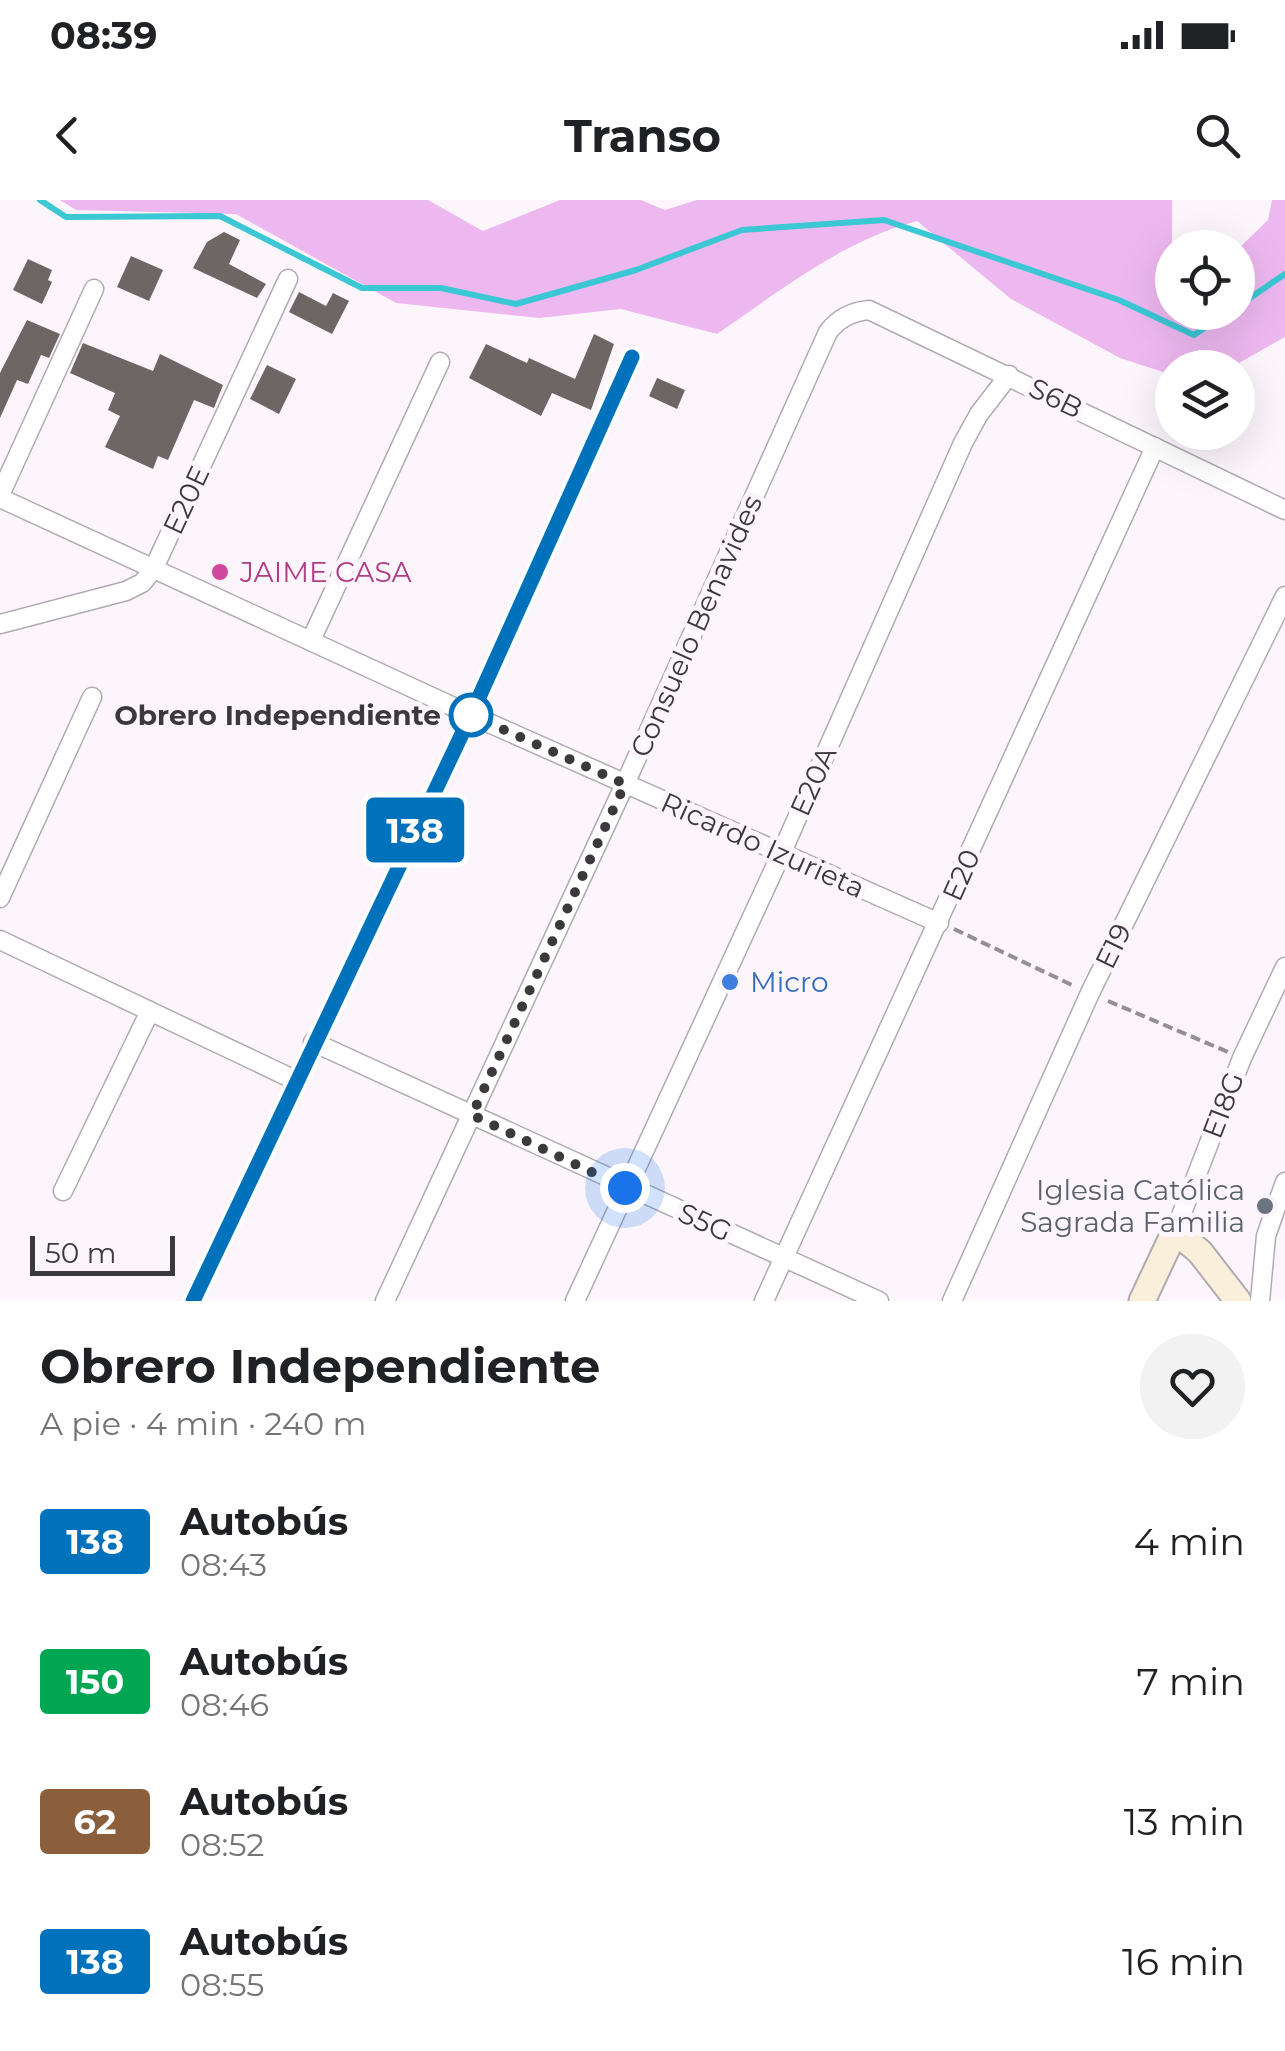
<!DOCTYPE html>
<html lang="es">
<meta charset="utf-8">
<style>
body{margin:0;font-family:Montserrat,sans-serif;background:#f2f2f2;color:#202124;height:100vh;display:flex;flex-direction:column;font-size:38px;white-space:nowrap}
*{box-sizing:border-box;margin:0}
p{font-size:32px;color:#757577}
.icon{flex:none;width:55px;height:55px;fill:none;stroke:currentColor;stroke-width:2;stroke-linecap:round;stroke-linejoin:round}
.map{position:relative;height:1101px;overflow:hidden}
.sheet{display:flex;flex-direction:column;background:#fff;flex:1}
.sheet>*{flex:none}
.badge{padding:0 20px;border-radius:8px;font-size:35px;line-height:65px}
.controls{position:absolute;left:1155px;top:30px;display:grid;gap:20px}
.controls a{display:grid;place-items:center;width:100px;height:100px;border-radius:50%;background:#fff;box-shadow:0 10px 40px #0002;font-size:50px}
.scale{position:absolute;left:30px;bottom:25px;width:145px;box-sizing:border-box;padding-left:10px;border:5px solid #3b393b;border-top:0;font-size:28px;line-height:35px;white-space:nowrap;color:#3b393b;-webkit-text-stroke:8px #fcf6fc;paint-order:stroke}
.you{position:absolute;width:50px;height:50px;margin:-25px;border:8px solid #fff;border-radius:50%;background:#1a73e8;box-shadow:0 0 0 15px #1a73e833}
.map>.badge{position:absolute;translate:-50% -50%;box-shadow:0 0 0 5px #fff}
.round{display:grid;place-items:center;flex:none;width:105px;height:105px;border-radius:52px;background:#f2f2f2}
.headline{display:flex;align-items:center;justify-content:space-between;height:170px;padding:0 40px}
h1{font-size:48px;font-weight:700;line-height:75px}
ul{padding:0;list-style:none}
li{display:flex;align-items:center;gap:30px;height:140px;padding:0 40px}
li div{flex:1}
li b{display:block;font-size:38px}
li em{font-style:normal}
li .badge{min-width:110px;font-weight:700;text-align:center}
.status{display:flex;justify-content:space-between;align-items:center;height:70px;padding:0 50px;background:#fff;direction:ltr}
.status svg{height:28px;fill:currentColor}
header{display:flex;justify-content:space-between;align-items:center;height:130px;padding:0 40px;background:#fff;font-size:45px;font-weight:700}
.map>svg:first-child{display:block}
</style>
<div class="status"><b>08:39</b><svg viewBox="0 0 49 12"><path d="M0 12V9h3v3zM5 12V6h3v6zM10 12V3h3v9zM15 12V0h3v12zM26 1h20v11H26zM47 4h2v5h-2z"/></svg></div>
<header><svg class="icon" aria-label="back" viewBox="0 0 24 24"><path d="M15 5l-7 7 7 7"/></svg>Transo<svg class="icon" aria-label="search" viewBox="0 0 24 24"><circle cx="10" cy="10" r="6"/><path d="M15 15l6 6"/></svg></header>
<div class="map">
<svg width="1285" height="1101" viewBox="0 0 1285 1101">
<rect width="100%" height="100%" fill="#fcf6fc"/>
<path fill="#edb8f0" d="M60 0H428L483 31 560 0H641L665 10 697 0H1172V112H1238V49L1268 20 1272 0H1285V137L1232 167 1172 168V175L1120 158 1011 99 917 21C842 41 780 91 717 134L621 109 539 118 396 103 236 14 76 10Z"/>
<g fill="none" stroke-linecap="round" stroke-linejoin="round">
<g stroke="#3bc7d4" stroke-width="6">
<polyline points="40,0 66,17 220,16 362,88 441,88 516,104 636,70 742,30 884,20 1119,100 1194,135 1228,112"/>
<polyline points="1238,106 1285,74"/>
</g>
</g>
<g fill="#6e6665">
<polygon points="224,32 240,40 229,64 266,84 257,98 193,68 207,42"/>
<polygon points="131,56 163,70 149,101 117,87"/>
<polygon points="28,59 52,70 48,80 52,82 42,104 13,90"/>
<polygon points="299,92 326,106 333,93 349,101 332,134 289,112"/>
<polygon points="27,120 60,134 49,158 41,155 28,184 17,180 0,218 0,173"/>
<polygon points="594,134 614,144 591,210 552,193 541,216 469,178 486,144 527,163 529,158 575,179"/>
<polygon points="83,143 153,171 160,154 223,185 214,208 194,200 168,260 158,256 153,269 105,247 120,216 108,210 115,193 70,173"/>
<polygon points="267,165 296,179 279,214 250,199"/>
<polygon points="657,178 685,190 677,209 649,196"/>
</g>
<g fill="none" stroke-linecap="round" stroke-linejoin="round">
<g stroke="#b1abb1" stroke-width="21">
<g id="street">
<polyline points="0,295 94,89"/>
<polyline points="0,298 471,515 939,723"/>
<polyline points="0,424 126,391 142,383 153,370 288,79"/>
<polyline points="312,438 440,162"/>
<polyline points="0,698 92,497"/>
<polyline points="0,740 295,880"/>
<polyline points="313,842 879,1101"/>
<polyline points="63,991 150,811"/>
<polyline points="1175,1031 1242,858 1285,767"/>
<polyline points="193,1101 471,515 632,157"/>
<path d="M385 1101 625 584 828 132C839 118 851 112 869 110L1285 310"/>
<polyline points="575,1101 782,652 963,243 979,214 1009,175"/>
<polyline points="764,1101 1155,247"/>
<polyline points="952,1101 1090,793 1285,396"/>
<polyline points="1260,1101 1266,1036 1285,982"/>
</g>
</g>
<g stroke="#b1abb1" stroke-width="29">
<polyline id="secondary" points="1142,1101 1175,1031 1200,1052 1238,1101"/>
</g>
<g stroke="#938f93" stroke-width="4" stroke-dasharray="10 5" stroke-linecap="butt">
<polyline points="954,729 1072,785"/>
<polyline points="1108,801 1228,852"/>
</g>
<use href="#street" stroke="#fff" stroke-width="18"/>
<use href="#secondary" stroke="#f9efda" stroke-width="25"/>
</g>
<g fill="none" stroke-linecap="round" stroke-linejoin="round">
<g stroke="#fff" stroke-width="22">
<polyline id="line" points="193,1101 471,515 632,157"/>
</g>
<use href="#line" stroke="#0072bc" stroke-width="15"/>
<polyline stroke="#3b393b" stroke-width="10" stroke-dasharray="0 18" points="471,515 625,584 472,915 625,988"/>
</g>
<circle fill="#d1479c" stroke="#fcf6fc" stroke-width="4" cx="220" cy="372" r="10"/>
<circle fill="#fff" stroke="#0072bc" stroke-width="5" cx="471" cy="515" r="20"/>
<circle fill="#3f7fe0" stroke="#fcf6fc" stroke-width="4" cx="730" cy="782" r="10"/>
<circle fill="#6b7280" stroke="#fcf6fc" stroke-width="4" cx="1265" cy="1006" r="10"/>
<g text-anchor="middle" stroke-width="10" stroke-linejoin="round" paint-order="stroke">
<g font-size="28" fill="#3b393b" stroke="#fcf6fc">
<text transform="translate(1056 198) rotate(26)" y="10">S6B</text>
<text transform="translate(186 300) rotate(-65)" y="10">E20E</text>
<text transform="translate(696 426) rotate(-66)" y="10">Consuelo Benavides</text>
<text transform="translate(813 581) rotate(-66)" y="10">E20A</text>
<text transform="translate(763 645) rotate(24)" y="10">Ricardo Izurieta</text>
<text transform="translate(961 675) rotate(-66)" y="10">E20</text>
<text transform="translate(1113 746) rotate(-64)" y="10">E19</text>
<text transform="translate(1223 905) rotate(-69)" y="10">E18G</text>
<text transform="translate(705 1022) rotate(24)" y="10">S5G</text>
</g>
<g font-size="28" fill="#b23c85" stroke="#fcf6fc" text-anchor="start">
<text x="240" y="382">JAIME CASA</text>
</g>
<g font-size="28" font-weight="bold" fill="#3b393b" stroke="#fcf6fc" text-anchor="end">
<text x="441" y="525">Obrero Independiente</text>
</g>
<g font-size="28" fill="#366cbe" stroke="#fcf6fc" text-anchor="start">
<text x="750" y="792">Micro</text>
</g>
<g font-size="28" fill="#5b616d" stroke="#fcf6fc" text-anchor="end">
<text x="1245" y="1000">Iglesia Católica<tspan x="1245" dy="32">Sagrada Familia</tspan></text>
</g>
</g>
</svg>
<div class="controls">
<a><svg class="icon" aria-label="locate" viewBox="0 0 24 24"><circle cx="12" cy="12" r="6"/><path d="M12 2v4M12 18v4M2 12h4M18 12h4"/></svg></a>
<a><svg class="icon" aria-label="layers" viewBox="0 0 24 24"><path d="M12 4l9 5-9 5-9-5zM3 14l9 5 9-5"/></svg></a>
</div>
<div class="scale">50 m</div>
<div class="you" style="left:625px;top:988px"></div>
<b class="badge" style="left:415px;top:630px;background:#0072bc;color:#fff">138</b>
</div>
<section class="sheet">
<div class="headline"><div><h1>Obrero Independiente</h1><p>A pie · 4 min · 240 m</p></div><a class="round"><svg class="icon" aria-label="heart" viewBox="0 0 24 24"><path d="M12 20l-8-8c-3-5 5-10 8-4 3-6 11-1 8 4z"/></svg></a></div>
<ul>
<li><span class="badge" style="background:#0072bc;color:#fff">138</span><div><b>Autobús</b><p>08:43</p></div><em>4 min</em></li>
<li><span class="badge" style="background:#00a651;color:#fff">150</span><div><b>Autobús</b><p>08:46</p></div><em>7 min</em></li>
<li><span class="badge" style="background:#8b5e3c;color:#fff">62</span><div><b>Autobús</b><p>08:52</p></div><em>13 min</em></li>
<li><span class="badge" style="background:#0072bc;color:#fff">138</span><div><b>Autobús</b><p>08:55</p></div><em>16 min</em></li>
</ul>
</section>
